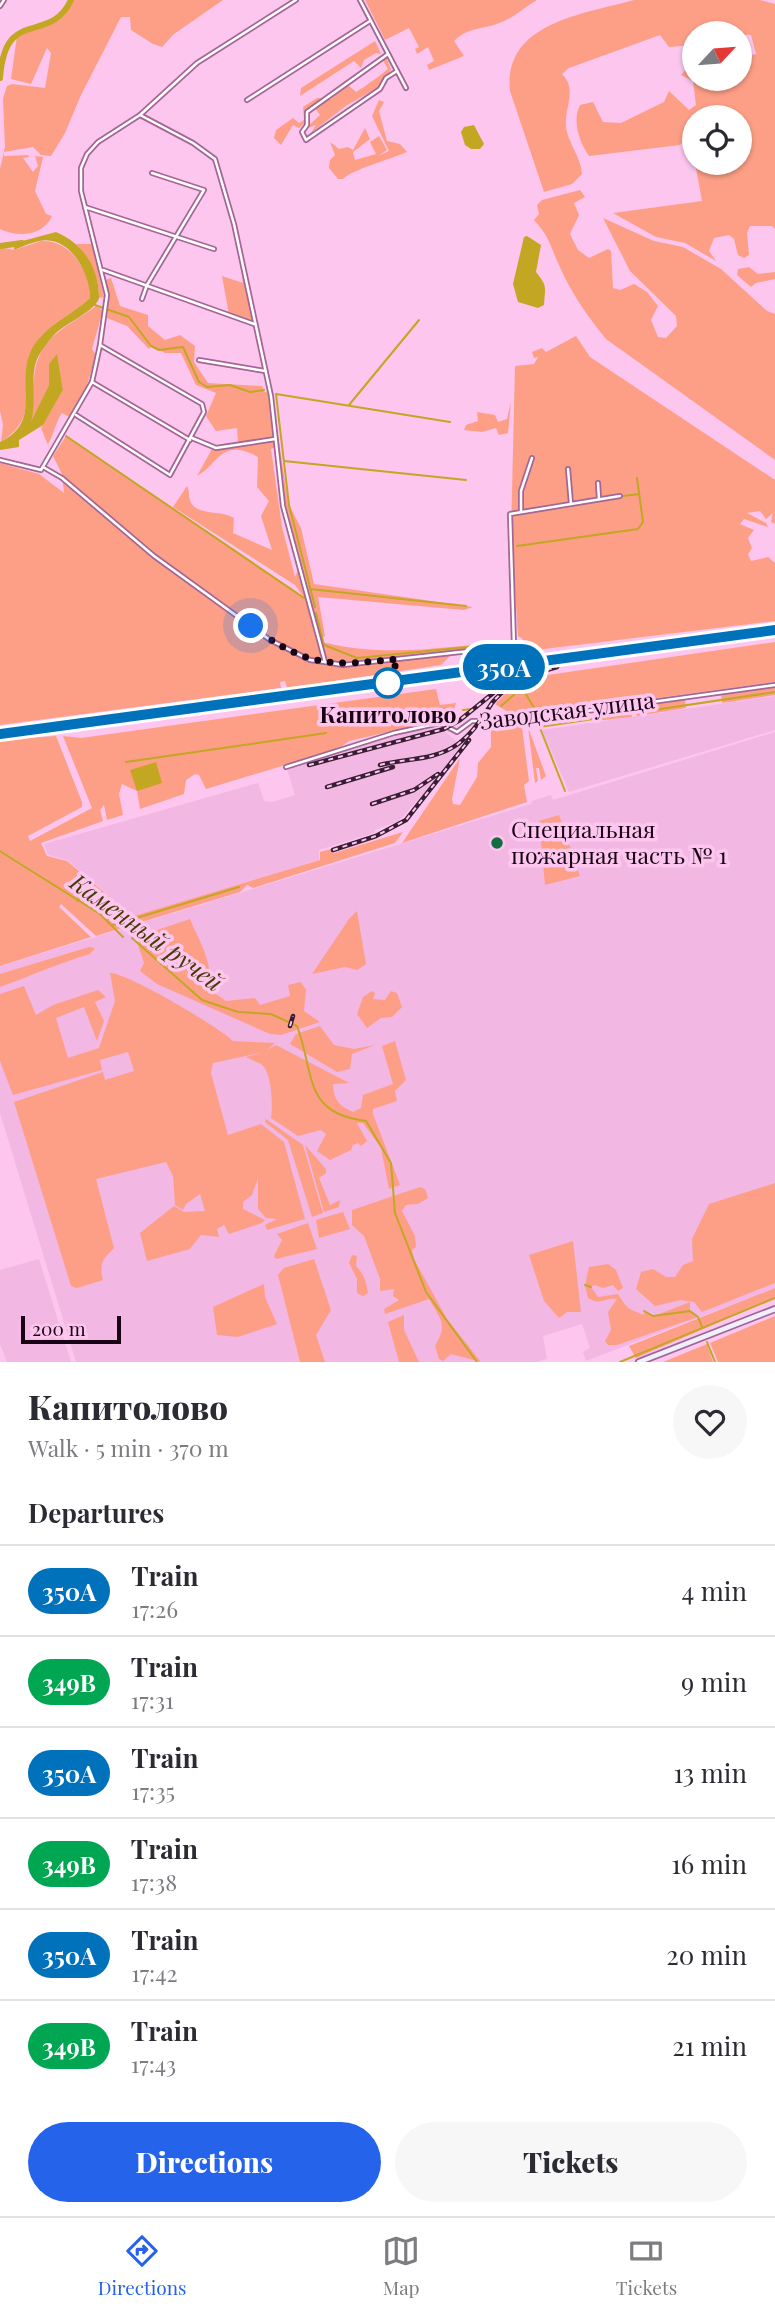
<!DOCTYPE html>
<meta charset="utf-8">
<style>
body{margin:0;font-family:"Playfair Display",serif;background:#f7f7f7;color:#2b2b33;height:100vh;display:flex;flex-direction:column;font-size:26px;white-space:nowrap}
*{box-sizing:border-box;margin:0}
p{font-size:23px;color:#7c7c81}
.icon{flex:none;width:38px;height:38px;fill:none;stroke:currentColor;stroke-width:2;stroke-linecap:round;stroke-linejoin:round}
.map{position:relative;height:1362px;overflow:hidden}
.details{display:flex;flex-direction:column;background:#fff;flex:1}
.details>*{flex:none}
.badge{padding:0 14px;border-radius:23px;font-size:24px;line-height:46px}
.needle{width:46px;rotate:64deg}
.controls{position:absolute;left:682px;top:21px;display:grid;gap:14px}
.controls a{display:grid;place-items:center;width:70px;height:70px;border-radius:50%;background:#fff;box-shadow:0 2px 5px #0004;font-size:35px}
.scale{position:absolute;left:21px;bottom:18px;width:100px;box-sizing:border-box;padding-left:7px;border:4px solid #180314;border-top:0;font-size:19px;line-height:24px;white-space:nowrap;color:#180314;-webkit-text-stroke:5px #fdc6ef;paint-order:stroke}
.you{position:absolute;width:35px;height:35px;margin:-18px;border:5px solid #fff;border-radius:50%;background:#1a73e8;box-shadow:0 0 0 10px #1a73e833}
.map>.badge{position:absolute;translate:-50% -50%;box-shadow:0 0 0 4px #fff}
h2{padding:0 28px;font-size:26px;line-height:63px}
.round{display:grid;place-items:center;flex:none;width:74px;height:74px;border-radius:37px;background:#f7f7f7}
.summary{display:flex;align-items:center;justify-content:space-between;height:119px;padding:0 28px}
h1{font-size:33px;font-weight:800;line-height:52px}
.cta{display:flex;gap:14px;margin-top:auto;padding:14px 28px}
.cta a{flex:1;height:80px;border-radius:42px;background:#2563eb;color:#fff;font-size:28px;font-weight:800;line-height:80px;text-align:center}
.cta a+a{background:#f7f7f7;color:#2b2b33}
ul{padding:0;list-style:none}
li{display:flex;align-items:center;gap:21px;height:91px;padding:0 28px;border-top:2px solid #e1e1e2}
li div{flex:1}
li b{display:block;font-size:26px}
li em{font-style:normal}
li .badge{min-width:77px;font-weight:700;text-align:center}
.dock{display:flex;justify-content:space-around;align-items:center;height:98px;border-top:2px solid #e1e1e2;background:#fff;font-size:19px;color:#7c7c81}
.dock a{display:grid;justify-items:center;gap:4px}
.dock .selected{color:#2563eb}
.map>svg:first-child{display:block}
</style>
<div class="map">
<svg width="775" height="1362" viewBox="0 0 775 1362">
<rect width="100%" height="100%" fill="#fdc6ef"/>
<g fill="#f3b7e4">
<polygon points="775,696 775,730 569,792 542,730"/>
<polygon points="440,727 461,745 448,763 450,765 398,822 376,829 374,833 319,850 319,860 117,921 109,895 67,860 48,855 44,844 258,783 264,801 273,802 295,795 287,769 394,735"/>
<polygon points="775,732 775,1288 586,1361 583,1352 590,1348 582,1324 543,1336 547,1359 536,1362 76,1362 0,1113 0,966 531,804 532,801 551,795 553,800"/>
<polygon points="39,1259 71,1362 7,1362 0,1344 0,1270"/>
</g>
<g fill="#fd9f86">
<path d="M74 0H223L174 34 162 47 153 44 131 30 130 17H121L81 95 65 133 51 156 41 155 33 147 4 152V156L28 155 29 157 23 158 33 172 38 166 35 156 43 157 35 191 46 214 52 216C43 236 19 238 0 229V169L5 147 3 99 7 86 12 84 45 88 51 53 47 48 31 84 11 79 17 36C39 18 56 38 74 0Z"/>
<path d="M365 0H537C526 6 516 16 504 21 486 30 469 26 454 41L464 56 429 70 427 65 434 61 428 47 417 54 415 49 419 47 409 28 385 40Z"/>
<path d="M634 0H760L775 4V229L772 226H750L747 233 749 255 744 258 738 255 734 239 729 235 714 238 709 251 716 261 685 243 656 237 613 213 702 201 695 163H740V117L698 116 689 119V136L680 145 589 156C579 142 572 121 580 105L593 102 603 122 621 123 664 102 669 91 689 110 696 105 693 81 681 75 687 68 695 67V79H740V58L756 54 751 35 695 33V45L669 47 660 35 569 68 562 74C578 90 564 107 566 127 568 143 581 157 582 174L572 184 544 192 510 91C503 22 585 14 634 0Z"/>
<polygon points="375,41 381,54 376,53 364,60 361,68 354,61 300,96 301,88"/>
<path d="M382 59H387L391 70 376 89 347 105 311 133 316 125 305 129 320 115 315 108 307 113 306 122 299 128 293 125 281 145 274 138 276 130 293 118 299 123 304 120 303 107 317 98 331 99 348 85 356 92C363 88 382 74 388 69Z"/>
<path d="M379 100 384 102 379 111 387 141 400 144 407 152C391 159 351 170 343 179H338L329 168 330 160 335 155 330 142 339 149 348 147 353 150 365 128 370 139 353 152 355 160 376 154 370 142 379 136 387 150 378 156 389 151 372 116Z"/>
<path d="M580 190 585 197 574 203 579 215 570 234 578 250 589 258 608 249 611 251 613 288 620 290 634 284 647 292 658 306 651 320 658 337 666 338 677 326 676 316 630 271 603 218 654 241 683 247 721 269 767 311 775 314V460L606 339C587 316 570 291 558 263 550 245 549 236 534 220L539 214 537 205 542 200Z"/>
<path d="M41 241C70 239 90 271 90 298 72 315 44 325 33 349 15 388 44 414 1 442L3 425 0 411V247L14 250Z"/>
<path d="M76 244H92L104 297 99 298C99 277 91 259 76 244Z"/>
<polygon points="239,254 267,379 266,382 253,322 229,315 222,276 243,283"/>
<polygon points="749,267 758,274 775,272 775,279 756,283 751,287 737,275 738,269"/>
<path d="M111 278 120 306 148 315V326L165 340 180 335 195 346 194 362 208 383 262 386 265 392 270 393 276 447 271 449 282 527 295 577 300 565 285 505 273 401 288 503 301 528 314 584 473 607 464 610 318 597 325 636 317 640 320 652 323 643H327C387 658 448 646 509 642V645L451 655 441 665 287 688 285 681 280 682 281 688 0 725V463L39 474 64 493 62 474 53 456 66 436 303 596 295 585 173 507 187 486C190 491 188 497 191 503 199 516 222 510 234 518L233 533 272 550 261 516 269 501 257 487 258 457C221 437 219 464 197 476L213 447 238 442 237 428 216 431 206 416 216 393 196 385 181 353H165L151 346 149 349 127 326 107 318 109 294 105 280Z"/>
<path d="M96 306 103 310 92 349 96 355 87 385 69 417 62 413C56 421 54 434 48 444L50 450 41 428 63 390 57 356 49 364V385L29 425C36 407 31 394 34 377 39 335 67 328 96 306Z"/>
<polygon points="576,336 590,357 775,480 775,524 771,522 773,513 766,519 760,511 747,513 766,523 768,527 744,519 740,524 754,530 748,538 752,548 748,554 751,561 768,557 775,563 775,621 519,652 518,643 523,639 518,636 511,534 515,366 534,364 538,357 534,358 532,352 542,348 546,352"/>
<polygon points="511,402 508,433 499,435 496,428 482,432 464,430 466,425 478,421 477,412 495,415 498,422 507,419"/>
<polygon points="775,642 775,682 516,717 495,704 511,688 527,678"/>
<polygon points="775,687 775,695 722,703 721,694"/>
<polygon points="436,689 440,705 456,703 453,713 432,722 349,741 338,749 206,789 199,775 195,774 186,780 184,794 140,809 137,791 122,784 119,794 123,815 107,820 104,805 100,810 103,821 41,843 47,856 67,861 109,896 117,921 320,860 320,852 331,849 334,853 403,832 395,843 253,888 247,885 240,892 96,936 61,904 59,907 91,937 0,966 0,852 48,880 0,850 0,740 56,736 82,802 82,807 28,836 30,841 92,808 63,736 81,738"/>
<polygon points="685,699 686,708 637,716 635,711 638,705"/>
<polygon points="629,706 632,717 595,721 596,711"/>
<polygon points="514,723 522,727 529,781 524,785 527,802 402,843 460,758 452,799 453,804 460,805 477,777 478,763 491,747 491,725"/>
<polygon points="528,727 546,776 541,780 539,768 536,768 538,781 535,783"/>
<polygon points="559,815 580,876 545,885 539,821"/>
<polygon points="357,911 366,964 357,970 345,967 312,974 349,919"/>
<path d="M190 919C198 939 214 963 208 983L213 992 226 1001 255 998 260 1005 290 996 288 985 301 982 306 990 304 1011 320 1022 281 1035 270 1034 157 984 140 971 144 963 137 942 139 936Z"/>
<path d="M89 947 95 948 90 954C59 963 31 976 0 987V974Z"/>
<path d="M110 973C126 972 219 1027 233 1041L275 1043 267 1050 276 1045 349 1083 333 1084C334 1100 338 1105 353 1112L361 1108 363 1095 393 1084 382 1046 395 1041 406 1080 395 1091 397 1101 373 1109V1114L400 1185 389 1189 381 1148 363 1123H357L367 1141 361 1146 358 1143 353 1145 351 1150 330 1160 317 1151 326 1134 321 1130 298 1136 271 1118C273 1106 272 1073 262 1065 258 1062 251 1060 246 1057L264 1052 213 1063 211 1073 228 1135 261 1124 284 1142 305 1219 267 1230 265 1225 277 1219 266 1218 258 1209V1178L252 1195 243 1202V1209L265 1220 262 1223 229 1234 224 1225 217 1229 219 1237 201 1235 190 1249 147 1261 140 1233 174 1206 184 1212 205 1211 200 1194 186 1204 183 1210 175 1205 173 1176 166 1162 96 1179 114 1248C103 1259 99 1263 103 1280L77 1288 71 1286 14 1102 103 1072 105 1080 134 1071 128 1052 100 1060 102 1070 13 1095 0 1061V994L24 986 36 1015 53 1005 98 990 106 997 95 1002 104 1021 97 1041 84 1007 56 1018 68 1058 99 1048 115 1001Z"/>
<polygon points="372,991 375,993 373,999 385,1000 391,991 397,993 402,1007 392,1017 381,1018 367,1028 357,1014 363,997"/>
<polygon points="320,1026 334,1045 354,1049 375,1045 352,1054 350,1069 337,1072 290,1044 296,1034"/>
<polygon points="266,1119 303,1145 323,1213 312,1217 288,1140 265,1122"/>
<polygon points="305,1145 326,1169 326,1173 319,1178 330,1205 340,1200 339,1207 324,1212"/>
<polygon points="775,1183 775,1283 702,1312 694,1302 681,1300 655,1306 636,1289 641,1272 653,1269 666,1277 675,1277 683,1265 693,1261 692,1239 709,1204"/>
<path d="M420 1187 425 1189 428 1198 418 1204 406 1205 402 1211 415 1236 416 1247 412 1250 414 1259 447 1319 481 1362 451 1354 443 1361 439 1359 435 1346C448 1324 441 1320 429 1299L385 1314 384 1309 399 1300 393 1296 394 1289 380 1291V1279L364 1236 352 1225V1210Z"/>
<polygon points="343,1212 350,1229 319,1238 316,1220"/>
<polygon points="308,1223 317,1249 276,1259 274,1256 282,1240 277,1234"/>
<polygon points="573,1241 581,1312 567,1312 559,1318 544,1301 529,1255"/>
<path d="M352 1255 357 1256 356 1266C364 1274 366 1281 368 1293L363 1296 357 1293V1279L349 1263Z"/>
<polygon points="314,1259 331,1310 316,1335 325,1362 300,1362 278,1275 284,1268"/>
<path d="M608 1264 616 1270 623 1288 618 1291 613 1285 603 1288 594 1285 591 1287 598 1297 618 1294C628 1310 627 1308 644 1315V1311L654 1316 690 1302V1311L698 1317 617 1345H608L605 1341 611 1330 608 1312 617 1299C605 1297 601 1306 588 1298L585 1285 589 1267Z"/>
<polygon points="264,1284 265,1297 277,1324 238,1337 217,1335 213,1307"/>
<polygon points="775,1288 775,1298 636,1358 629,1346"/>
<polygon points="404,1315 404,1330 419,1362 399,1362 388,1322"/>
<polygon points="775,1316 775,1362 718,1362 710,1343"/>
<polygon points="707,1344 713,1362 663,1362"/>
</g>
<g fill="#c3a622">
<polygon points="474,125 484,144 480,149 471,149 465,145 461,132 464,127"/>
<path d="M56 232C84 244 99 268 99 298 96 311 65 323 54 335 49 340 45 346 41 352 27 372 38 399 31 421L49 385V364L57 354 63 390 43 425 19 440V447L0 450V442C45 421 13 381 33 347 47 324 72 315 90 298 90 277 75 245 52 241 40 238 25 246 14 250L15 243Z"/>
<path d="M527 236 541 245 536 272C548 287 545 287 544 305L538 308 518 302 513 284 524 237Z"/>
<polygon points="156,762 162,783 137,791 130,770"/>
</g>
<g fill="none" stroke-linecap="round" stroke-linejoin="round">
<g stroke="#c3a622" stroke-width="2">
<polyline points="95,305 129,317 151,346 159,350 183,347 199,382 207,387 230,385 250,392 264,390"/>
<polyline points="349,405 419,320"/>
<polyline points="66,436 304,598"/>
<polyline points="284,461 466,480"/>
<polyline points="623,496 639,494"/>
<polyline points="517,546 638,529 643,522 637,478"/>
<polyline points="310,589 466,606"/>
<polyline points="315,607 289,505 276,394 450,422"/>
<polyline points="316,613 324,645 357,658 509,643"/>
<polyline points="501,706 516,693 524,691 536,711"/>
<polyline points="463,710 471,709"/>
<polyline points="423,714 455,711"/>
<polyline points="539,723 539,727 546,726 775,692"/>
<polyline points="540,728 565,791"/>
<polyline points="126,762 326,733"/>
<polyline points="0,851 100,914 123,937"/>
<polyline points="77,901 95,887"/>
<polyline points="113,925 239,887"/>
<path d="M132 938 202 1000 238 1012 271 1014 297 1026C315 1074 303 1114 366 1121L391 1163 395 1213 426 1292 477 1362"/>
<polyline points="585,1285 591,1287"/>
<polyline points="644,1311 653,1316 690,1311 698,1317 702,1327"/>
<polyline points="707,1342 715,1362"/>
<polyline points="620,1362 775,1298"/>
</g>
<g stroke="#c3a622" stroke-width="6">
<path d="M0 78C5 5 50 46 71 0"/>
<polyline points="0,246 22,243"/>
</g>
<g stroke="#a36695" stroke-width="6">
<g id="street">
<polyline points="360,0 406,88"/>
<polyline points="0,6 4,0"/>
<polyline points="388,54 307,112 307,125 302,132 306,140 380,89 386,78 397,71"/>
<polyline points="247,100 370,21"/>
<polyline points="140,115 193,143 215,159 234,224 271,396 283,506 325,662 343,665 514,646 510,514 620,496"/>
<polyline points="85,207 214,249"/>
<polyline points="103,270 254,324"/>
<polyline points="142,299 147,285 204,190 152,173"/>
<polyline points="199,360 265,371"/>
<polyline points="92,382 190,440"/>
<polyline points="76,415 170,475 204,412 202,404 100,345"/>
<polyline points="192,438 216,448 275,439"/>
<polyline points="0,460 41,470 92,382 100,345 107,295 81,191 81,168 87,154 98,142 140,115 197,63 296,0"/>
<polyline points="43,467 62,478 154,556 270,640 310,660 325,662"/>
<polyline points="568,469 571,504"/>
<polyline points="598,483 599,499"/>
<polyline points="521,511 521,491 532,458"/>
<polyline points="286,767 394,733 440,723 457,732 472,721 514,721 775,685"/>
</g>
</g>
<g stroke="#a36695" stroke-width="8">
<polyline id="secondary" points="639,1362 775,1309"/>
</g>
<use href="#street" stroke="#fff" stroke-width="2.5"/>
<use href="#secondary" stroke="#eef0fb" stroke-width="4.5"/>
<g stroke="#381e33" stroke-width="4.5">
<g id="rail">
<polyline points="0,734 775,629"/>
<polyline points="309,765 444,729 460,720 497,690"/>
<path d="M380 765C407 758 434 761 458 744 473 733 482 718 492 703 508 683 533 673 557 667"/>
<polyline points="327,787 393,767"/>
<polyline points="372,804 414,790 438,774"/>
<polyline points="333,850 376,836 406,820 469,740"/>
<polyline points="290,1026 293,1016"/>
</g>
</g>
<use href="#rail" stroke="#fdc6ef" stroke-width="2" stroke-dasharray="5" stroke-linecap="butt"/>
</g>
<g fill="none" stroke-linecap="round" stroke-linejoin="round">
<g stroke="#fff" stroke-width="16">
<polyline id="line" points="0,734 775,630"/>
</g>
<use href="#line" stroke="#0072bc" stroke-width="10"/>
<path stroke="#180314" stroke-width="7" stroke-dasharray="0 12.6" d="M251 626C309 668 329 666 398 659L388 683"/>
</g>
<circle fill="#fff" stroke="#0072bc" stroke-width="3.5" cx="388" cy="683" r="14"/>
<circle fill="#136d40" stroke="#fdc6ef" stroke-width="2.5" cx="497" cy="843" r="7"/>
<g text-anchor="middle" stroke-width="7" stroke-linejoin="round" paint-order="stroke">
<g font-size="23" fill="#180314" stroke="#fdc6ef">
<text transform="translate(567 711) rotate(-7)" y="8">Заводская улица</text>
</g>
<g font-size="23" font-weight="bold" fill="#180314" stroke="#fdc6ef">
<text x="388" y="723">Капитолово</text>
</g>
<g font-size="23" fill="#180314" stroke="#fdc6ef" text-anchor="start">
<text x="511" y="838">Специальная<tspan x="511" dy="26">пожарная часть № 1</tspan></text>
</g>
<g font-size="24" font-style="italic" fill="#463a05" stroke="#fdc6ef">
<text transform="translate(146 933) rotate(36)" y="8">Каменный ручей</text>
</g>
</g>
</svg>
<div class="controls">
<a><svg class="needle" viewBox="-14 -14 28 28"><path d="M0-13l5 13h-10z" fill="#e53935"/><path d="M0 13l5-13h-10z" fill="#7c7c81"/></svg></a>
<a><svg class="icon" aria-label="locate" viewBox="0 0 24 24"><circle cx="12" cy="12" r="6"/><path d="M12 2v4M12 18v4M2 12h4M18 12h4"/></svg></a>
</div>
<div class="scale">200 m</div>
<div class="you" style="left:251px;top:626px"></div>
<b class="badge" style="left:504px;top:667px;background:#0072bc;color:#fff">350А</b>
</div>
<section class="details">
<div class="summary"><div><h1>Капитолово</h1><p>Walk · 5 min · 370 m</p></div><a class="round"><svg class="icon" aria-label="heart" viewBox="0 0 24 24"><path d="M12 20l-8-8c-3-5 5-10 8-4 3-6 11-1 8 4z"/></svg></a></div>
<h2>Departures</h2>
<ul>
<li><span class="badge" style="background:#0072bc;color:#fff">350А</span><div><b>Train</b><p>17:26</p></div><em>4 min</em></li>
<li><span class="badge" style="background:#00a651;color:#fff">349В</span><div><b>Train</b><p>17:31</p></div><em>9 min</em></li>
<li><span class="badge" style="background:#0072bc;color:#fff">350А</span><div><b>Train</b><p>17:35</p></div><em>13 min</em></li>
<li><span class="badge" style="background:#00a651;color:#fff">349В</span><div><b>Train</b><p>17:38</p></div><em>16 min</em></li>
<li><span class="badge" style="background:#0072bc;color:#fff">350А</span><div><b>Train</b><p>17:42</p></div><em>20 min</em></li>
<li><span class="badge" style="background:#00a651;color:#fff">349В</span><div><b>Train</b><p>17:43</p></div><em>21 min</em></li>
</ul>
<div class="cta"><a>Directions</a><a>Tickets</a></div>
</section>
<nav class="dock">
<a class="selected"><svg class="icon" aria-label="directions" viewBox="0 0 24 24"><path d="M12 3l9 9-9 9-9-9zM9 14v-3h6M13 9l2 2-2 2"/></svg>Directions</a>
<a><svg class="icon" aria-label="map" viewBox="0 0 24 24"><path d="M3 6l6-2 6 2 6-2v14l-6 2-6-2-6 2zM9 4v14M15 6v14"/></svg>Map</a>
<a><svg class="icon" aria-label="tickets" viewBox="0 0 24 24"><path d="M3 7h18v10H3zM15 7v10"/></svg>Tickets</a>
</nav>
